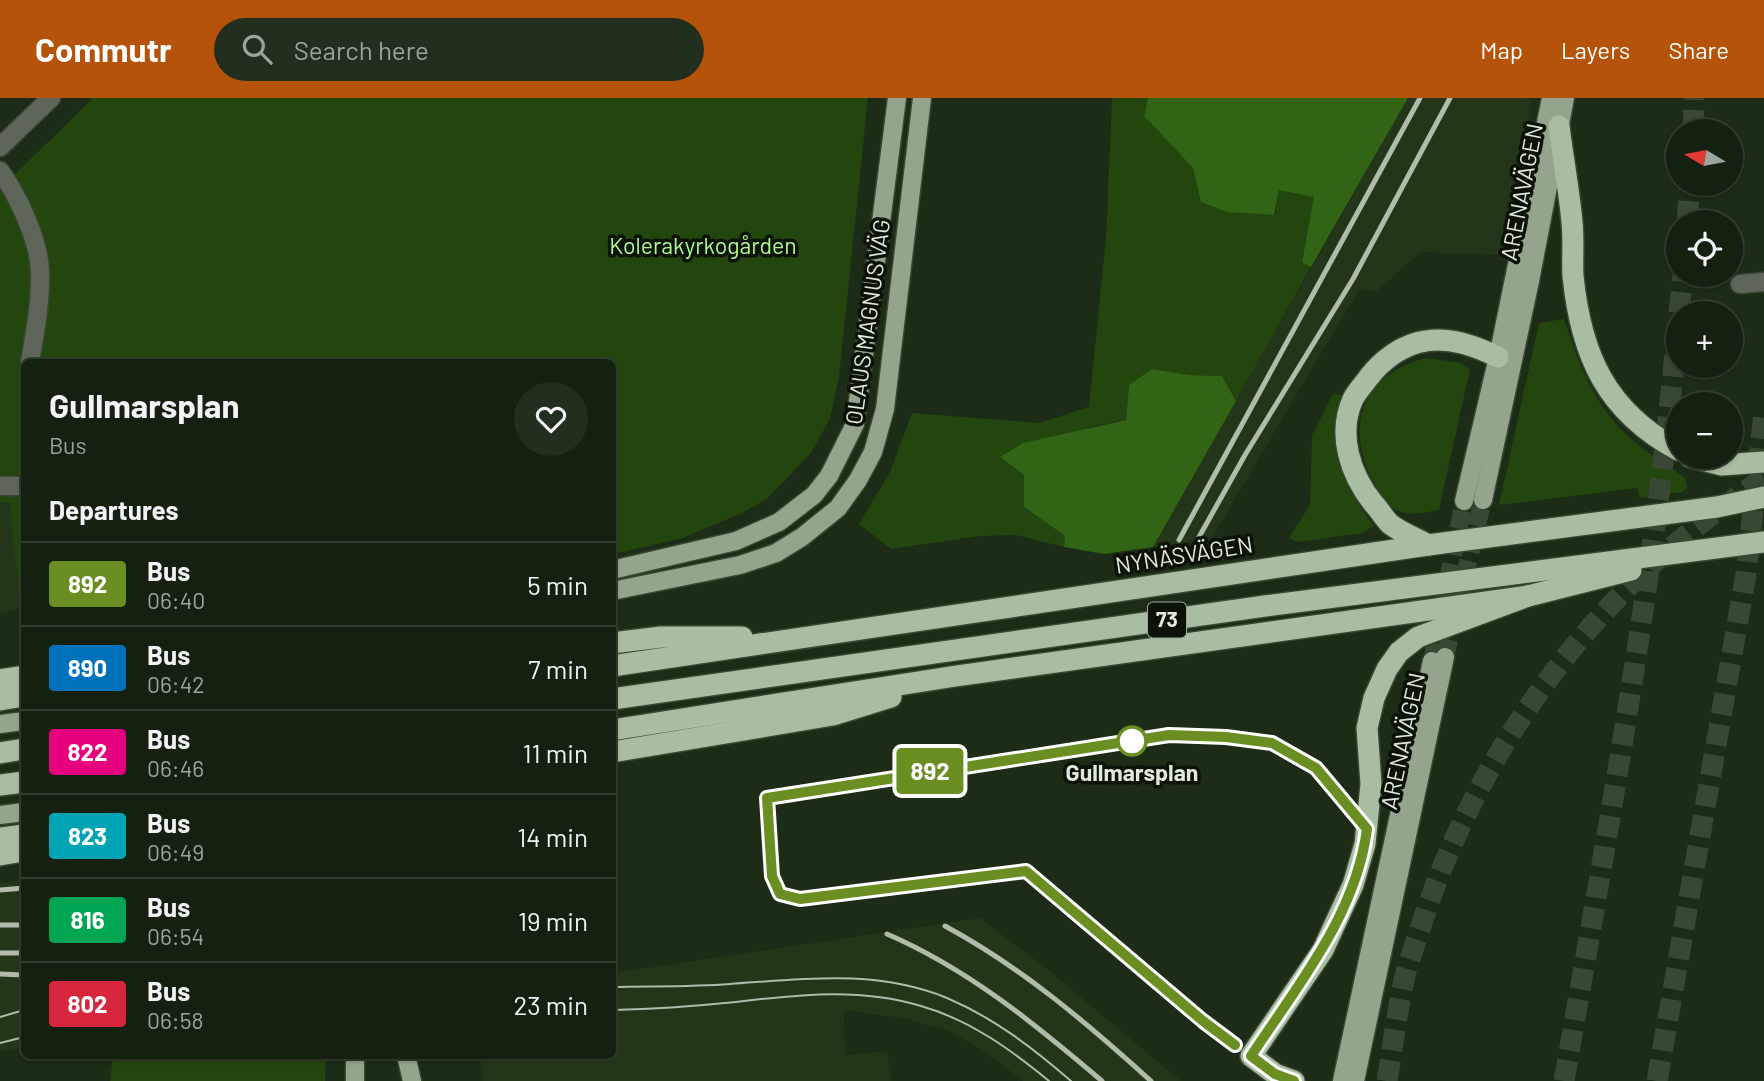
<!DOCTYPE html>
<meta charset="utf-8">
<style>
body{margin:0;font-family:Barlow,sans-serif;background:#222e1e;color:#f1f3f6;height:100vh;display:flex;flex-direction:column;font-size:26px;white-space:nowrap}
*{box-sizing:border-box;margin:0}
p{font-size:23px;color:#9da39f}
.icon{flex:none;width:38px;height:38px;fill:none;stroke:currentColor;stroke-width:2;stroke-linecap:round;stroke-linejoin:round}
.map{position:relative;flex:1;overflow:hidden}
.side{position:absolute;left:21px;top:261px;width:595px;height:700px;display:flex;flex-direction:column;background:#152110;border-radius:10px;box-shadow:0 2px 5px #0004,0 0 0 2px #343e30}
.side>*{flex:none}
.badge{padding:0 14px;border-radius:5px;font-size:24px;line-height:46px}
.needle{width:46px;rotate:280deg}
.tools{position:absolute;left:1666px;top:21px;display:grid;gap:14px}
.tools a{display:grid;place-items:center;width:77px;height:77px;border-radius:50%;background:#152110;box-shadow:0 2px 5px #0004,0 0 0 2px #343e30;font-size:35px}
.map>.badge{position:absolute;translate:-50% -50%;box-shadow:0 0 0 4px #fff}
h2{padding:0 28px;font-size:26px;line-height:63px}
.round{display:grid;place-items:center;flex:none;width:74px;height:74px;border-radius:37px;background:#222e1e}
.head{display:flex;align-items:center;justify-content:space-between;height:119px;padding:0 28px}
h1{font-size:33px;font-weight:700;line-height:52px}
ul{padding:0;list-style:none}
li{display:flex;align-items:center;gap:21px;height:84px;padding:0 28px;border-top:2px solid #343e30}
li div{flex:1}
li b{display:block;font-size:26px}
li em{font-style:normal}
li .badge{min-width:77px;font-weight:700;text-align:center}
header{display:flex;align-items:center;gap:42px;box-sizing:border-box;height:98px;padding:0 35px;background:#b45309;color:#fff}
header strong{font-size:33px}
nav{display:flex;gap:38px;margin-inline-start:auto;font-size:24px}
.search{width:490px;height:63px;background:#222e1e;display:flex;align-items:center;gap:18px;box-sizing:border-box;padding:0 24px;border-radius:38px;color:#9da39f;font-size:26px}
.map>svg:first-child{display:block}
</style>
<header>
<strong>Commutr</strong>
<div class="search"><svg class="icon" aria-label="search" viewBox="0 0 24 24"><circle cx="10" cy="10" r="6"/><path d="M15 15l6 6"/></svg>Search here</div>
<nav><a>Map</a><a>Layers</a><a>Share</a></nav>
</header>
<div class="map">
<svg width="1764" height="983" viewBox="0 0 1764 983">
<rect width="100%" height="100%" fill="#1c2c16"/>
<g fill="#23361a">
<polygon points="1408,0 1531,0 1524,55 1501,157 1420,154 1376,194 1360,190 1211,441 1153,449"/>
<polygon points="10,403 20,510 0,516 0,404"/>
<polygon points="24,781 24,949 0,954 0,785"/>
<polygon points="980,820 1045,869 1181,983 1023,983 989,957 951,934 908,921 844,912 845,957 887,953 891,983 483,983 480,957 612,957 613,875"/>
</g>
<g fill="#22460e">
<polygon points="93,0 868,0 839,279 830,321 810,356 767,401 742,415 680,441 613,456 612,264 24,264 24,511 20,510 10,404 0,404 0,91"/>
<polygon points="1112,0 1148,0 1144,18 1193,70 1275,117 1279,91 1315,99 1302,163 1311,169 1236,303 1222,278 1188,277 1129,287 1126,322 1094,328 1000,359 1024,377 1024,409 1065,438 1064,449 1016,437 980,438 891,451 859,426 890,374 912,315 1039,325 1089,309 1106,141"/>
<path d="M1564 221C1580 271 1598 316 1641 349 1655 360 1671 369 1685 380L1687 389 1683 394 1640 400 1637 390 1499 407 1539 225Z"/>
<path d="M1426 260 1461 265 1470 271 1439 412C1426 414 1409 419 1396 412 1386 406 1375 387 1370 377 1345 321 1367 275 1426 260Z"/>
<path d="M1333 296 1342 297C1327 352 1341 385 1374 428L1362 435 1298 444 1289 440 1310 407 1312 337Z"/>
<polygon points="113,957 326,957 325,983 110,983"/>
</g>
<g fill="#316414">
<polygon points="1148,0 1408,0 1311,169 1302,164 1314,99 1279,92 1274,117 1227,114 1201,104 1193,70 1144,18"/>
<polygon points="1152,271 1188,277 1222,278 1236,303 1153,449 1104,456 1064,449 1065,438 1024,409 1024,377 1000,359 1023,345 1126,322 1129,287"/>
</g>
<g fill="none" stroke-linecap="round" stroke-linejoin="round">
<g stroke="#394834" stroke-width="18" stroke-dasharray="18 9" stroke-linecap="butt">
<polyline points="1445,559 1483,402"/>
<polyline points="1432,563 1464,403"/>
</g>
<g stroke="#394834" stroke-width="21" stroke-dasharray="21 10" stroke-linecap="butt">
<polyline points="1693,33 1694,0"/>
<polyline points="1687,124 1690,86"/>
<polyline points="1679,215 1683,177"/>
<path d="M1387 983C1393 948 1397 912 1405 878 1410 859 1417 841 1423 822 1477 660 1578 516 1716 414 1732 403 1747 390 1764 381"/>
<path d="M1564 983C1608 731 1655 479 1678 224"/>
<polyline points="1657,983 1746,476 1764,316"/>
</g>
<g stroke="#374732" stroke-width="21">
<g id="minor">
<polyline points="0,49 51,0"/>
<path d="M0 73C18 97 39 143 40 173 41 204 35 234 30 264"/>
<polyline points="1740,186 1764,184"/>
<polyline points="0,388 24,388"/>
</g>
</g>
<g stroke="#374732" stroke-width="21">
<g id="major">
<polyline points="1483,402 1530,183 1565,0"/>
<polyline points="1464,403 1498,259 1551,0"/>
<polyline points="612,472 736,443 779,424 814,397 829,378 855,326 897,0"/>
<polyline points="612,493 740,467 776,455 802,439 838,410 858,382 873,354 885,311 922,0"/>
<polyline points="0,626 24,623"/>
<polyline points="0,717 24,714"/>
<polyline points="406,957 412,983"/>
<polyline points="355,983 355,957"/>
<polyline points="1342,983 1432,563"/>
<polyline points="1355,983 1445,559"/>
</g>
</g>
<g stroke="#374732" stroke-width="24">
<g id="highway">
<path d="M1559 28C1563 60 1569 92 1572 124 1574 142 1572 160 1573 178 1581 257 1606 313 1678 352"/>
<polyline points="1690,359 1722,367 1764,364"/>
<path d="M1428 447C1416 440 1400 434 1390 426 1384 420 1379 411 1373 405 1350 376 1337 336 1353 301 1357 293 1364 286 1369 279 1382 262 1403 246 1426 243 1451 239 1475 248 1498 259"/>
<polyline points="612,545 661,539 742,539"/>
<polyline points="612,568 1428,447 1717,409 1764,399"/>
<polyline points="0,582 24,578"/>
<polyline points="612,601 1265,508 1764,444"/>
<polyline points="0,602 24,598"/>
<polyline points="612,632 956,578 1528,498"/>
<polyline points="612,654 833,617 891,599"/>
<polyline points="0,655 24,651"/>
<polyline points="0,687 24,684"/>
<polyline points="0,740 24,737"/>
<polyline points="0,757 24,753"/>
<polyline points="1294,983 1275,976 1251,958 1323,852 1353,787 1365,746 1371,686 1367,630 1374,600 1387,571 1399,554 1418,539 1528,498 1631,472"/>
</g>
</g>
<use href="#minor" stroke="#5e665a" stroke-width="18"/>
<use href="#major" stroke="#94a48d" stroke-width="18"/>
<use href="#highway" stroke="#a9bda2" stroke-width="21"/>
<g stroke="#b0bbab" stroke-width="2">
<path d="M612 889C652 888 691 889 730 886 804 881 876 871 947 900 994 920 1033 950 1071 983"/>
<path d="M612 912C650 911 687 909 725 905 791 898 855 888 921 908 970 922 1010 951 1049 983"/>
<polyline points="0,919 24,912"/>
<polyline points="0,945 24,939"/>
</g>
<g stroke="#b0bbab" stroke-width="5">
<polyline points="1199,439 1245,357 1353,181 1450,0"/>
<polyline points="1179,442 1420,0"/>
<polyline points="0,792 24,790"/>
<polyline points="0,827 24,827"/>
<path d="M945 828C1021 869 1087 925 1151 983"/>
<path d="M887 836C968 871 1035 926 1102 983"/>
<polyline points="0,855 24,855"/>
<polyline points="0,876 24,877"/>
</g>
</g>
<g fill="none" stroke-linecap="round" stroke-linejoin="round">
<g stroke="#fff" stroke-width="16">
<path id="line" d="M1235 947 1203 923 1026 773 800 801 780 796 772 778 767 700 1169 637 1226 639 1272 645 1316 670 1367 731C1356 817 1297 888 1251 958L1275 976 1294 983"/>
</g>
<use href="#line" stroke="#6b8e23" stroke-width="10"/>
</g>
<circle fill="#fff" stroke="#6b8e23" stroke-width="3.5" cx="1132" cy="643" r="14"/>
<g text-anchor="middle" stroke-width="7" stroke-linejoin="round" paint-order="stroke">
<rect fill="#0b1208" stroke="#a0a99c" stroke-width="2" x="1148" y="504.5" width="38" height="35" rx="5"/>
<g font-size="21" font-weight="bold" fill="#e0eadc">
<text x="1167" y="529">73</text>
</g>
<g font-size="23" fill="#e0eadc" stroke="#0b1208">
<text transform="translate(1522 94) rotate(-79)" y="8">ARENAVÄGEN</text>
<text transform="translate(868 224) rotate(-82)" y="8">OLAUS MAGNUS VÄG</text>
<text transform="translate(1184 457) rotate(-9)" y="8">NYNÄSVÄGEN</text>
<text transform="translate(1403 643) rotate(-78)" y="8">ARENAVÄGEN</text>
</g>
<g font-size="23" fill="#b0f891" stroke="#0b1208">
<text x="703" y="156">Kolerakyrkogården</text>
</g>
<g font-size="23" font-weight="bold" fill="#e0eadc" stroke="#0b1208">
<text x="1132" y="683">Gullmarsplan</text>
</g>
</g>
</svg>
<div class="tools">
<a><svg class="needle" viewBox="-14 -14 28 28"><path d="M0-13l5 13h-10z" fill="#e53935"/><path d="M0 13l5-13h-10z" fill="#9da39f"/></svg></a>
<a><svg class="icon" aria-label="locate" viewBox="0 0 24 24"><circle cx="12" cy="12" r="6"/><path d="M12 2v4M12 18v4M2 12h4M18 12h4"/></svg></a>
<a>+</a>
<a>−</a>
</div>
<b class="badge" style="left:930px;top:673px;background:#6b8e23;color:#fff">892</b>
<section class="side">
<div class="head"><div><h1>Gullmarsplan</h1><p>Bus</p></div><a class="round"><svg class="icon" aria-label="heart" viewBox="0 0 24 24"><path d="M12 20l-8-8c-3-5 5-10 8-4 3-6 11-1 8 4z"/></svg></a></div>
<h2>Departures</h2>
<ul>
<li><span class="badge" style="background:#6b8e23;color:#fff">892</span><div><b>Bus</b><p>06:40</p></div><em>5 min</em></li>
<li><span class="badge" style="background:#0072bc;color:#fff">890</span><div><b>Bus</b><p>06:42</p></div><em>7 min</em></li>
<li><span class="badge" style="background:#e6007e;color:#fff">822</span><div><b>Bus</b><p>06:46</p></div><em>11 min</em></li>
<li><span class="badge" style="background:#00a3b4;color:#fff">823</span><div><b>Bus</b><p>06:49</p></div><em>14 min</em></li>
<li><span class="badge" style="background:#00a651;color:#fff">816</span><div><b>Bus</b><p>06:54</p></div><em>19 min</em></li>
<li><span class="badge" style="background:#d7263d;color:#fff">802</span><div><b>Bus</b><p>06:58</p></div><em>23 min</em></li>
</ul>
</section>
</div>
